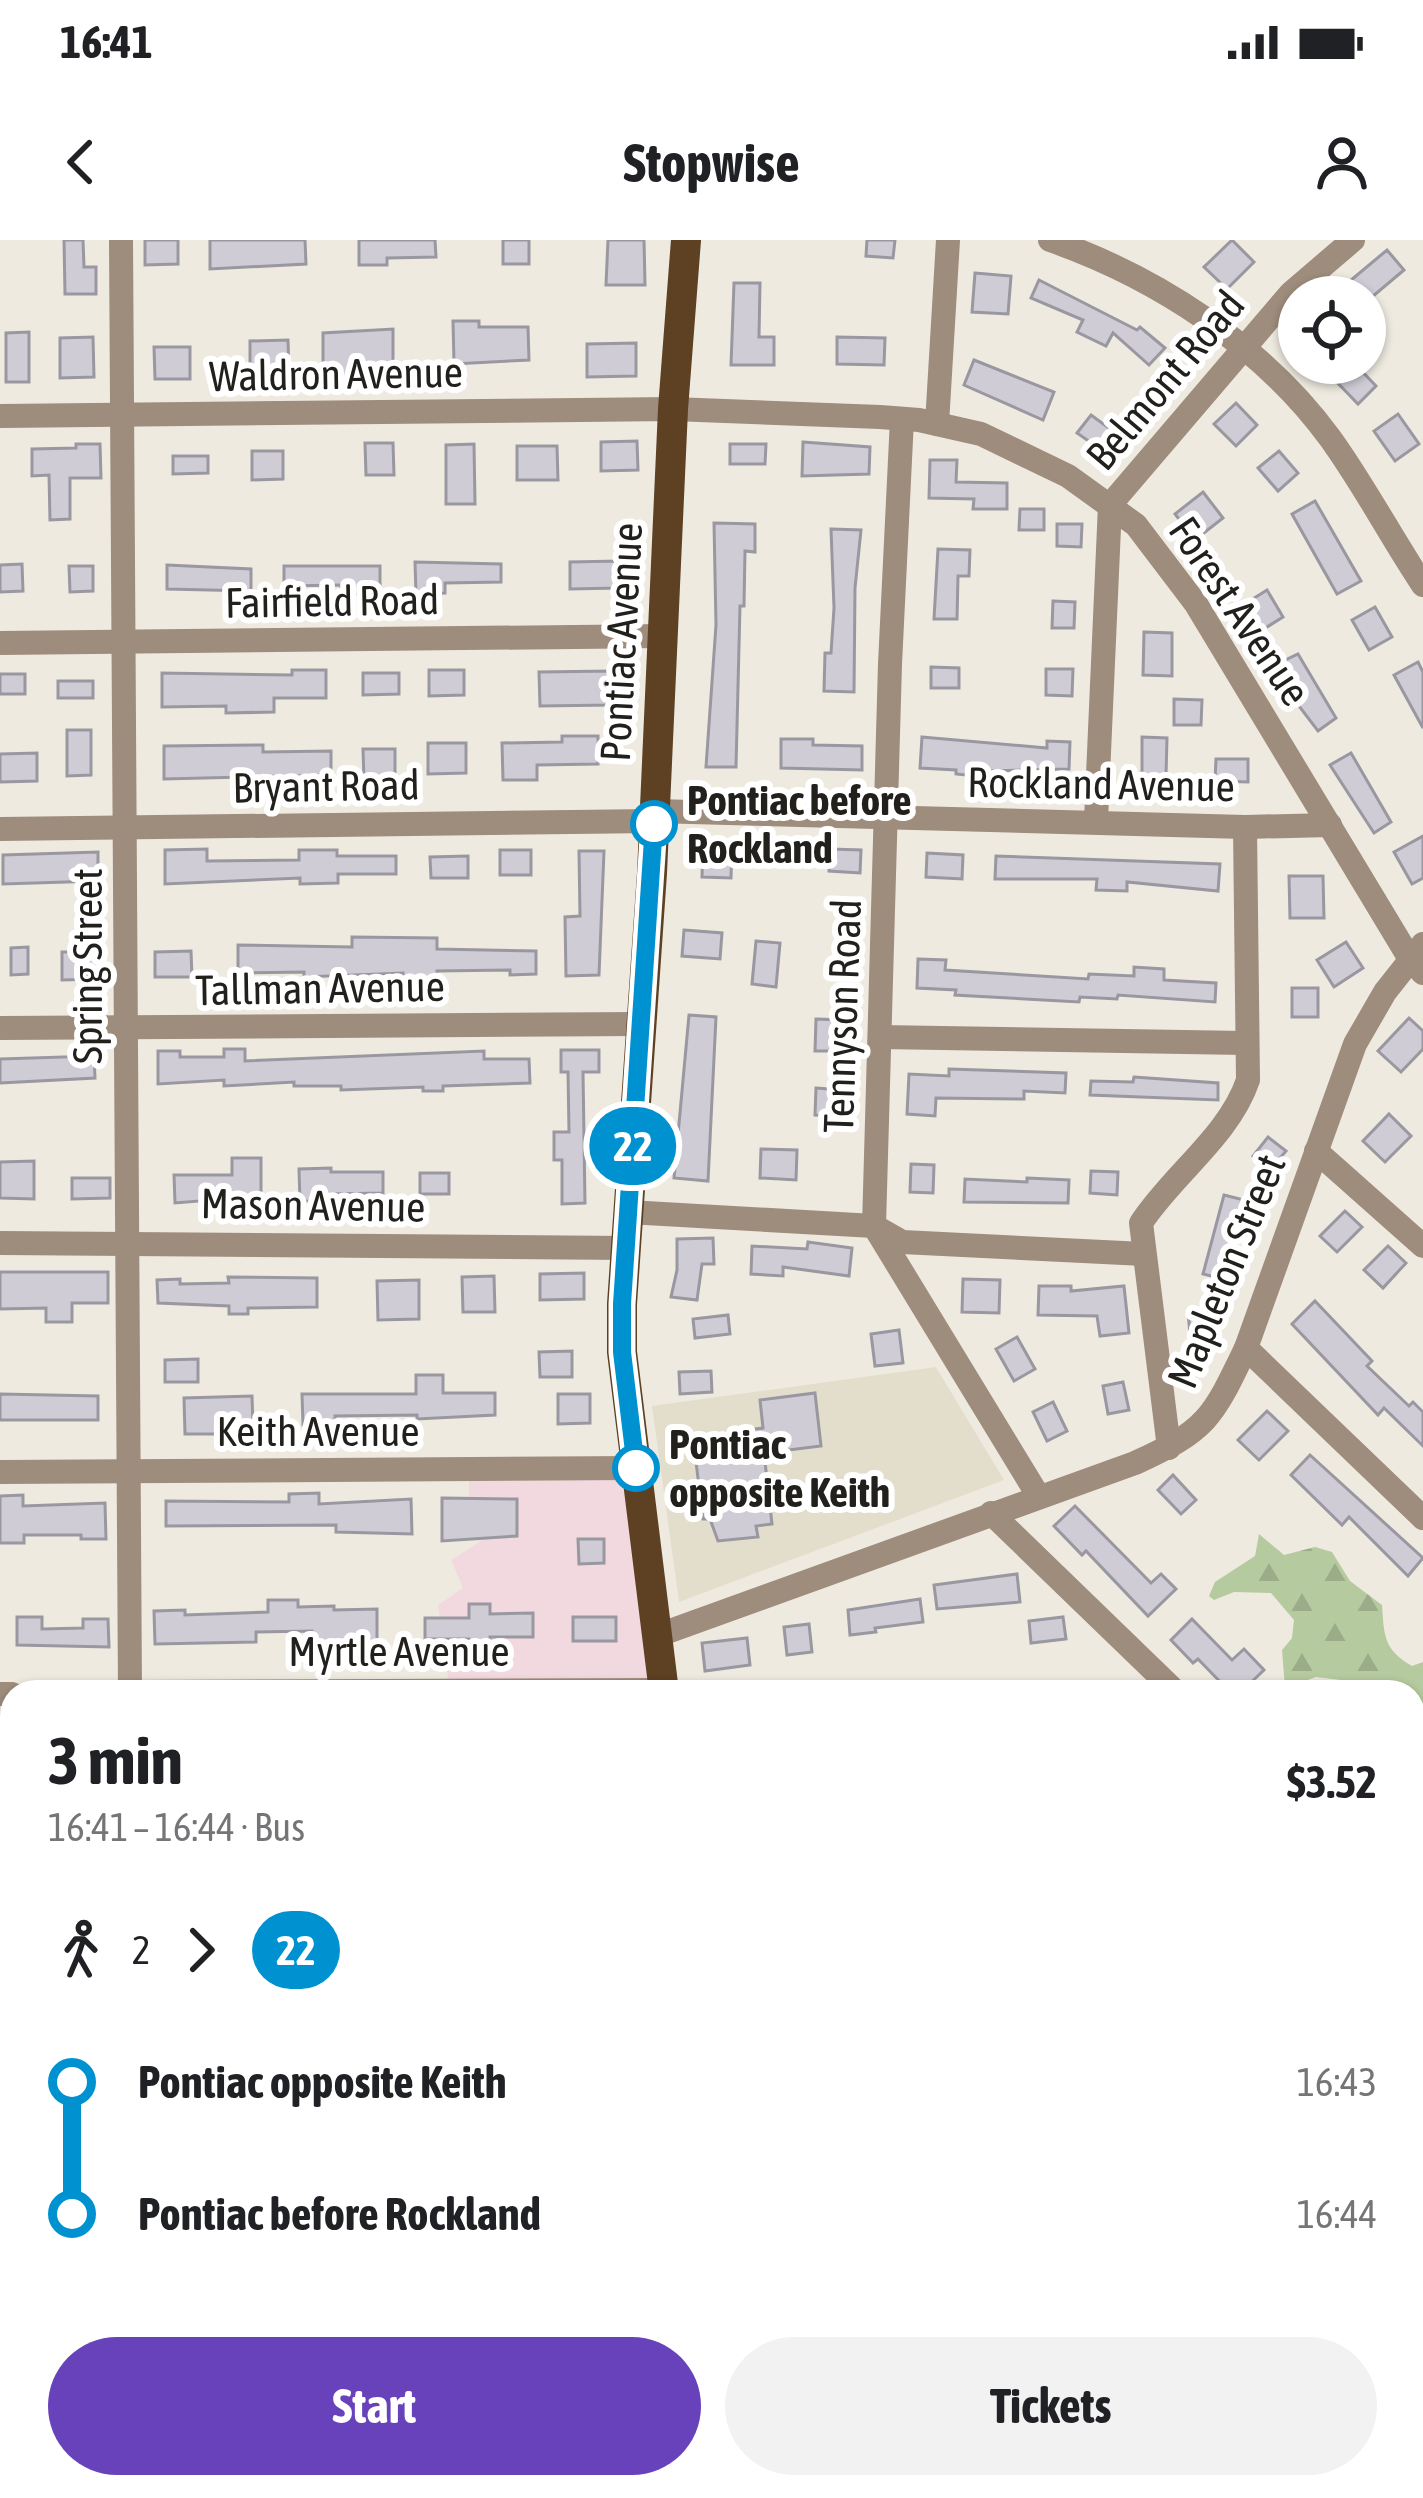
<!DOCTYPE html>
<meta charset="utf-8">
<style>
body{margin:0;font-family:"Asap Condensed",sans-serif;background:#f2f2f2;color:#202124;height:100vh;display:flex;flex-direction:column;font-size:45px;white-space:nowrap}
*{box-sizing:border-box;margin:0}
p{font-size:39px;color:#757577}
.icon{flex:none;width:66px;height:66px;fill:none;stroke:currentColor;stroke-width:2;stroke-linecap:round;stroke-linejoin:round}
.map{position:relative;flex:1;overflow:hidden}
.sheet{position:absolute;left:0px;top:1440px;width:1425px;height:819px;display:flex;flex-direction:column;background:#fff;border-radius:36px 36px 0 0;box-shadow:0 3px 9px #0004}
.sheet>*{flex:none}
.badge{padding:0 24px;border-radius:39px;font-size:42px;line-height:78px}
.tools{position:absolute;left:1278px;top:36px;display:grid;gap:24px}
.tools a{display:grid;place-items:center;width:108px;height:108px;border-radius:50%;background:#fff;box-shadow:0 3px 9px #0004;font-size:60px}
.map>.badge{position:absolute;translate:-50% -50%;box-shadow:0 0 0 6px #fff}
.legs{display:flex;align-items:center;gap:18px;height:132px;padding:0 48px;font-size:39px}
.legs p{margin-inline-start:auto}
.overview{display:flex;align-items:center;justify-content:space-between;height:204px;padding:0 48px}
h1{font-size:66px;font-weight:700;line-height:90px}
.primary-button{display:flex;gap:24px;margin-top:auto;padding:24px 48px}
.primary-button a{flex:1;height:138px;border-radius:72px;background:#6742ba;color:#fff;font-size:48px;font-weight:700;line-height:138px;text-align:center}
.primary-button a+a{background:#f2f2f2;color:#202124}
ul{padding:0 48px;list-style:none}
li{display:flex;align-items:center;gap:42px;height:132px;font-size:45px}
li i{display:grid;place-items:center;width:18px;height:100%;margin:0 15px;background:currentColor}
li i::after{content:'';width:30px;height:30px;margin:-15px;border:9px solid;border-radius:50%;background:#fff}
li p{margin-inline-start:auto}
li:first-child i{background:linear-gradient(#0000 50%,currentColor 0)}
li:last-child i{background:linear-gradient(currentColor 50%,#0000 0)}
.status{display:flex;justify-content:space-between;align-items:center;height:84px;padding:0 60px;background:#fff;direction:ltr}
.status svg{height:33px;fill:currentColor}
header{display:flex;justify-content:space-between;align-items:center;height:156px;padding:0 48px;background:#fff;font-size:54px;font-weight:700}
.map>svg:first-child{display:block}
</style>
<div class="status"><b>16:41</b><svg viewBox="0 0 49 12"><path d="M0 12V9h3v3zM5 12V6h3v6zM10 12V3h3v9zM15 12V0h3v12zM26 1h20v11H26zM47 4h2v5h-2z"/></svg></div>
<header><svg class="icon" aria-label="back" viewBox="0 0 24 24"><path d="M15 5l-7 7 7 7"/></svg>Stopwise<svg class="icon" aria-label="person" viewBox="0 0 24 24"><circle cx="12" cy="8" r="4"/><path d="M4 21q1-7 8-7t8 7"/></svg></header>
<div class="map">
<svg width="1423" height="2258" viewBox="0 0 1423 2258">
<defs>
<pattern id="forest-firs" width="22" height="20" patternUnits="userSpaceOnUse" patternTransform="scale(3)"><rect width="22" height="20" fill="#b5ca9e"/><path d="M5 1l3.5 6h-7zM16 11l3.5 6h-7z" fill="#9bad88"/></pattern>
</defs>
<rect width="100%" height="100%" fill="#eeeae0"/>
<polygon fill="#f2d9e0" points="635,1226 662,1447 449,1445 438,1365 463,1348 451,1320 481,1301 469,1272 469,1237"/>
<polygon fill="#e3decc" points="936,1127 1004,1240 679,1362 652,1166"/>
<path fill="url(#forest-firs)" d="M1259 1294 1284 1315 1315 1307 1332 1312 1350 1341 1382 1365C1384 1396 1384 1410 1412 1426L1423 1422V1568L1413 1555V1452H1357L1341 1440 1316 1437 1285 1448 1282 1410 1292 1398 1294 1380 1271 1353 1234 1352 1214 1360 1209 1356 1215 1342 1255 1316Z"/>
<g fill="#cfccd6" stroke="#9997a0" stroke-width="3">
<polygon points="64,0 83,0 84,27 96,27 96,54 65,54"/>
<polygon points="145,0 178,0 178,24 145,25"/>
<polygon points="210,0 305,0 306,24 210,29"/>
<polygon points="359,0 435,0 436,17 387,18 387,25 359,25"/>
<rect x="503" y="0" width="26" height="24"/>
<polygon points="608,0 644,0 645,45 606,45"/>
<polygon points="867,0 895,0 893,18 866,16"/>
<polygon points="1232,0 1254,22 1227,49 1204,27"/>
<polygon points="1387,10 1404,30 1372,57 1354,57 1344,46"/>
<polygon points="975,33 1011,36 1008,74 972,72"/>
<polygon points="1039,40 1137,90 1140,87 1165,108 1149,125 1113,93 1106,106 1077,92 1083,80 1031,58"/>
<polygon points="734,43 760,43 759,97 774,97 774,125 731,125"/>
<polygon points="453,81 479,81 479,87 528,87 529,120 454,124"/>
<polygon points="393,89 393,131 353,131 353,140 323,141 323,93"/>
<polygon points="29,92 29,142 6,142 6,93"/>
<polygon points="93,97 94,137 60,138 60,98"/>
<polygon points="837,97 885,98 884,125 837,124"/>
<polygon points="288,100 289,133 250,134 250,101"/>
<polygon points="636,103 636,136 587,137 587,104"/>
<polygon points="154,107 190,107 190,139 155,139"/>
<polygon points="974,120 1054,152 1043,180 964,145"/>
<polygon points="1342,123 1354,123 1376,146 1358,164 1330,135"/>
<polygon points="1236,163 1257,185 1236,206 1214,184"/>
<polygon points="1398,174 1419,204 1395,221 1374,191"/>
<polygon points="1091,175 1113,191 1100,209 1077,193"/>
<polygon points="637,201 638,230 601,231 601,202"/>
<polygon points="803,202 870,207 869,234 802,236"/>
<polygon points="365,203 393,203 394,235 366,235"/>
<polygon points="76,204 100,204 101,238 70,238 70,279 50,280 49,235 32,236 32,209 76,208"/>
<polygon points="474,204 475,264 446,264 446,205"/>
<polygon points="730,204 766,204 765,224 730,224"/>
<polygon points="517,206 557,206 558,240 517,240"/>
<polygon points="252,211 283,211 283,239 252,240"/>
<polygon points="1279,211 1298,233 1278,251 1258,228"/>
<polygon points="173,216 208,216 208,233 173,234"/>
<polygon points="930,220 957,220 956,242 1007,243 1007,269 973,269 974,259 929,258"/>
<polygon points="1203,252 1223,278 1195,300 1175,274"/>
<polygon points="1315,261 1361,341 1337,354 1292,274"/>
<polygon points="1020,269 1044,269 1044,290 1019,290"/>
<polygon points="714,283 755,284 755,312 745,311 744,366 740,366 736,527 706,527 716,385"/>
<polygon points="1057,284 1082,284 1081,307 1057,306"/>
<polygon points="831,289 861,290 855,348 854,452 824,451 825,413 831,413 834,368"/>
<polygon points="938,309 970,310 969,336 958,336 957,379 934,379"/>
<polygon points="619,321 619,348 570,349 570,322"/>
<polygon points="415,322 501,324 501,342 445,343 445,353 416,354"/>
<polygon points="22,324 23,351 0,352 0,325"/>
<polygon points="167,325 251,329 251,351 167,349"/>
<polygon points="69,326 93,326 93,351 70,352"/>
<polygon points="284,326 380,326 380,354 341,354 341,345 284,346"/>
<polygon points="1267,350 1283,377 1259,392 1243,365"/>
<polygon points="1053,361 1075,362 1074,388 1052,388"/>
<polygon points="1375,367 1392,397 1369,410 1352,380"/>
<polygon points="1144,392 1172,393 1172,436 1143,435"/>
<polygon points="1298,414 1336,478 1318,491 1289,453 1275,425"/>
<polygon points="1418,422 1423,432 1423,488 1394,435"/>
<polygon points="931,427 959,428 959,448 931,448"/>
<polygon points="1046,429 1073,429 1072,456 1046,455"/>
<polygon points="292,430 326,430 326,458 274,458 274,472 226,473 226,466 162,467 162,433 292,435"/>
<polygon points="429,430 464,430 464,455 429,456"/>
<polygon points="611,431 611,465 540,466 539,432"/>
<polygon points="363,433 399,433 399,454 363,455"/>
<rect x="0" y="434" width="25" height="20"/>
<rect x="58" y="441" width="35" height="17"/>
<polygon points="1174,459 1202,460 1201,485 1174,485"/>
<polygon points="67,490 91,490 91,535 67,536"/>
<polygon points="562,496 598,496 598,524 537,525 537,540 503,540 502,503 562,502"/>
<polygon points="922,497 1047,508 1047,501 1070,502 1069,529 985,531 985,537 956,534 956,530 920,528"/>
<polygon points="1142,497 1167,498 1166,536 1142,536"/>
<polygon points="781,499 813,499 813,505 862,506 862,530 781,528"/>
<polygon points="428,503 466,503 466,533 428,534"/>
<polygon points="263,505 263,512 331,511 331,535 164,539 164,506"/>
<polygon points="363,509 395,509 395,540 364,541"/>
<polygon points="37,513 37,541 0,542 0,514"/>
<polygon points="1351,513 1391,582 1374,593 1330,525"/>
<polygon points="1216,519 1248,519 1248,542 1215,541"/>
<polygon points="1423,596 1423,638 1412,644 1394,612"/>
<polygon points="703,604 732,605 731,638 702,637"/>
<polygon points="207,609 207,621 299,620 299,610 337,610 337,616 396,616 396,634 338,634 338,643 300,644 300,638 165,644 165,610"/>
<polygon points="830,609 861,610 860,633 829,631"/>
<rect x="500" y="610" width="31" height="25"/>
<polygon points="579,611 604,611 599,735 566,736 565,677 580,676"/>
<polygon points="98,612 98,641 3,644 3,615"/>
<polygon points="927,613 963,615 962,639 926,637"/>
<polygon points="468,616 468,638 431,638 430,617"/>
<polygon points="996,616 1220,624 1218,651 1127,642 1127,651 1096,650 1097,639 995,639"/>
<polygon points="1289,636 1323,636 1324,678 1290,678"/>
<polygon points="684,690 722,693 720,719 682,716"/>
<polygon points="352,697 437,698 437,709 536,711 536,734 510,735 510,730 437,731 437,737 403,737 403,733 304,737 304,732 238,733 238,705 352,707"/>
<polygon points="756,701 780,703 776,747 752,744"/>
<polygon points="1346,702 1363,728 1334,747 1317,720"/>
<polygon points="28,707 28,734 11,735 11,708"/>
<polygon points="191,711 192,737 155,737 155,712"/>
<polygon points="62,712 102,712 102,739 62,740"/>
<polygon points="918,719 946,720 945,730 1088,739 1089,734 1134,736 1134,727 1164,729 1164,740 1216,743 1215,762 1118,755 1117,759 1080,757 1079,762 955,755 956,750 917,748"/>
<rect x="1292" y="748" width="26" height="29"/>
<polygon points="689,775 716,777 708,941 674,938"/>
<polygon points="1409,778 1423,791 1423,809 1401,832 1378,811"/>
<polygon points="816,779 844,780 843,811 815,811"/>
<polygon points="224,809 245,809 245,821 484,811 484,819 529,819 530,843 443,846 443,851 423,851 423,847 341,850 341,846 294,846 294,842 224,846 224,840 158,844 158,811 180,811 180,817 224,817"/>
<polygon points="561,810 599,810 599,832 583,832 585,963 562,964 562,920 554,920 554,892 569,892 568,832 561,832"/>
<polygon points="94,816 95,838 0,843 0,819"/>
<polygon points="949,829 1066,833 1065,853 1024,851 1024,859 936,858 935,876 907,874 909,834 949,836"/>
<polygon points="1134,837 1218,843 1218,860 1090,855 1091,841 1133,842"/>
<polygon points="816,848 842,850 841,876 815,875"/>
<polygon points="1389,874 1411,896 1385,922 1363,901"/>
<polygon points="1268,897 1286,911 1270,930 1253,916"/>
<polygon points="761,909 797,910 796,940 760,938"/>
<polygon points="232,918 261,918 261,956 175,963 174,935 232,935"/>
<polygon points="34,921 34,959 0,958 0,922"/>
<polygon points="911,924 934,925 933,953 910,952"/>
<polygon points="331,928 331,932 383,932 383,953 331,954 331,961 300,961 299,929"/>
<polygon points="1091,931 1118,932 1117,955 1090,953"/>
<rect x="420" y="933" width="29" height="21"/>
<polygon points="72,938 110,938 110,958 72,959"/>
<polygon points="1027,938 1069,940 1068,963 964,962 965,939 1027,942"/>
<polygon points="1224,955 1244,960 1229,1012 1234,1014 1227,1040 1203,1034"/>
<polygon points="1345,971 1362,987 1337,1012 1320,996"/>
<polygon points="713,998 714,1024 702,1024 697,1060 671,1057 677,1030 677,999"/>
<polygon points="808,1002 852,1008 849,1036 783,1027 783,1036 751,1034 752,1006 807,1009"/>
<polygon points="1388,1006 1406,1023 1383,1048 1364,1030"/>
<polygon points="0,1032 108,1032 108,1063 72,1063 72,1082 46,1082 46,1068 0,1069"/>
<polygon points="584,1033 584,1059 540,1060 540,1034"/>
<polygon points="494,1036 495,1072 463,1072 462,1037"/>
<polygon points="228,1037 317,1038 317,1067 248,1068 248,1074 229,1074 229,1066 158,1063 157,1040 180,1039 180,1044 229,1043"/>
<polygon points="963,1039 1000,1040 999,1073 962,1072"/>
<polygon points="419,1040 419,1079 378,1080 377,1041"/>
<polygon points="1039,1046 1071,1046 1071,1051 1124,1046 1129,1093 1100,1096 1097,1076 1038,1075"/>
<polygon points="1315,1061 1372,1121 1367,1126 1409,1166 1413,1162 1423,1172 1423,1206 1384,1168 1378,1175 1292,1084"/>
<polygon points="1210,1069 1212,1093 1190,1095 1188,1071"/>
<polygon points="728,1075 730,1094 695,1098 693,1079"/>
<polygon points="899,1090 903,1123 875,1126 871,1094"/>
<polygon points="1017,1097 1035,1129 1014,1141 996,1109"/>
<polygon points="572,1111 572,1137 540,1137 539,1112"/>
<polygon points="198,1119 198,1142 165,1142 165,1120"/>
<polygon points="711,1131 712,1152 680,1154 679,1132"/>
<polygon points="416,1135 443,1135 443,1153 495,1153 495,1175 417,1179 417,1175 335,1176 335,1184 303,1185 302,1154 416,1154"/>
<polygon points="1123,1142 1129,1170 1108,1174 1103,1146"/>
<polygon points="815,1153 821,1206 764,1213 772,1284 756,1286 758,1297 718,1301 710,1279 703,1279 696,1222 701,1221 700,1208 706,1207 704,1195 763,1188 760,1160"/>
<polygon points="0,1154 98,1156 98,1180 0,1180"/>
<polygon points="558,1154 590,1154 590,1183 558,1184"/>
<polygon points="252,1156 253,1187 221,1187 221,1194 185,1194 184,1158"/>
<polygon points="1053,1162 1067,1191 1047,1201 1033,1172"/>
<polygon points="1267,1171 1288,1191 1259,1220 1238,1200"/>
<polygon points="1310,1215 1423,1318 1408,1336 1349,1277 1342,1285 1291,1235"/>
<polygon points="1173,1235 1196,1260 1181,1274 1158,1250"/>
<polygon points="319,1253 319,1264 411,1259 412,1294 336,1292 336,1285 166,1286 166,1261 289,1262 289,1254"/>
<polygon points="23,1255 23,1266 105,1263 106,1299 81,1299 81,1295 24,1295 24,1303 0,1303 0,1256"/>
<polygon points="442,1258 517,1259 517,1296 442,1301"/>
<polygon points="1075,1266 1151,1343 1161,1334 1176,1349 1148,1376 1086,1311 1082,1315 1054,1286"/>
<polygon points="578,1299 604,1299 604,1323 579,1324"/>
<polygon points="1017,1334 1020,1362 937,1369 934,1345"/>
<polygon points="920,1359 923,1382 875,1388 876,1392 850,1395 848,1370"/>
<polygon points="268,1360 298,1360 298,1367 334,1366 334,1370 377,1369 377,1403 334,1403 334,1412 312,1413 312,1391 256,1392 256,1402 155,1404 154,1371 185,1370 185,1375 268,1372"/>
<polygon points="469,1364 490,1364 490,1374 533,1373 533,1397 490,1397 490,1403 470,1403 469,1399 425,1399 425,1378 469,1378"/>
<polygon points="17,1377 42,1377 42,1389 83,1388 83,1379 108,1379 109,1407 17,1405"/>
<rect x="573" y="1377" width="43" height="24"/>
<polygon points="1063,1377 1066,1399 1031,1403 1029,1381"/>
<polygon points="1192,1379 1232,1420 1244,1409 1264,1430 1241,1452 1230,1452 1198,1419 1193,1423 1171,1400"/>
<polygon points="809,1384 812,1412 787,1415 784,1387"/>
<polygon points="747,1398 750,1425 705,1431 702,1403"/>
</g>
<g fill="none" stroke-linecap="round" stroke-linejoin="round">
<g stroke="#9e8c7c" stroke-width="24">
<polyline points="121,0 130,1452"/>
<path d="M1050 0C1156 37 1263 106 1330 198 1364 245 1391 297 1423 345"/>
<polyline points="0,176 673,169 880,177 919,180 981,194 1068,236 1136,285 1196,364 1410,719 1423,733"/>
<polyline points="902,179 890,424 874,986 1039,1257"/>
<polyline points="937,184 948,0"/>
<polyline points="0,403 664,396"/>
<polyline points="655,571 1245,587 1330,585"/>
<polyline points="1096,580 1110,265 1291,53 1353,0"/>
<polyline points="0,589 654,581"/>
<polyline points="0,788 641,784"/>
<polyline points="880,797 1245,803"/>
<polyline points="1316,911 1423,1006"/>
<polyline points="628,972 874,986 902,1002 1144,1014"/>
<polyline points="0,1003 626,1008"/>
<polyline points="1246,1108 1423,1278"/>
<path d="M1169 1208 1141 983C1173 934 1229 896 1248 840L1245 587"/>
<polyline points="0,1232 636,1228"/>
<polyline points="991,1273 1176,1452"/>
<path d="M656 1396 1135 1223C1207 1190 1212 1179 1246 1108L1355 804 1385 752 1423 704"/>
<polyline points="135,1452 664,1450"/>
<polyline points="0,1454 12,1454"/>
<polyline points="0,1675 12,1675"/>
<polyline points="1413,1689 1423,1699"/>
<polyline points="1413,1891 1423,1890"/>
<polyline points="0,1893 12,1893"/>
<polyline points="0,2116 12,2115"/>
<polyline points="1413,2117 1423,2115"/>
<polyline points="1260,2247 1262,2258"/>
</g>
<g stroke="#5e4023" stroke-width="30">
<polyline points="664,1452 622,1112 622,1064 652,633 673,169 686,0"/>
<polyline points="771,2247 773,2258"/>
</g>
</g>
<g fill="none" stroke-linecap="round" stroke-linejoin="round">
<g stroke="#fff" stroke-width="27">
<polyline id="line-1" points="636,1228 622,1112 622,1064 654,584"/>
</g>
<use href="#line-1" stroke="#0092d0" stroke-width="18"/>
</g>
<g fill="#fff" stroke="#0092d0" stroke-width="6">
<circle cx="654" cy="584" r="21"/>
<circle cx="636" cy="1228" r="21"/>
</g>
<g text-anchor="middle" stroke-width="12" stroke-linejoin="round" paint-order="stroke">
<g font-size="42" fill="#21201c" stroke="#fff">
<text transform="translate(336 134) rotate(-1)" y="15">Waldron Avenue</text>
<text transform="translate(1165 140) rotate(-50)" y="15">Belmont Road</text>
<text transform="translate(332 361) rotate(-1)" y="15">Fairfield Road</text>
<text transform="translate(1240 371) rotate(56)" y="15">Forest Avenue</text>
<text transform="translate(621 402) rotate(-87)" y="15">Pontiac Avenue</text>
<text transform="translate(1101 544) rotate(1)" y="15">Rockland Avenue</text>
<text transform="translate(326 546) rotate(-1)" y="15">Bryant Road</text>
<text transform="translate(87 726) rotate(-90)" y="15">Spring Street</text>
<text transform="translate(320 748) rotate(-1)" y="15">Tallman Avenue</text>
<text transform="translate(842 776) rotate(-88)" y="15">Tennyson Road</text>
<text transform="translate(313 965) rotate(1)" y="15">Mason Avenue</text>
<text transform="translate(1226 1031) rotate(-68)" y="15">Mapleton Street</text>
<text x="318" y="1206">Keith Avenue</text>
<text x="399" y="1426">Myrtle Avenue</text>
</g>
<g font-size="42" font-weight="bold" fill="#21201c" stroke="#fff" text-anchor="start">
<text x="687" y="575">Pontiac before<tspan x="687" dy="48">Rockland</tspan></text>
<text x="669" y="1219">Pontiac<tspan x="669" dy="48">opposite Keith</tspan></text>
</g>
</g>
</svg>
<div class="tools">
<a><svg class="icon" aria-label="locate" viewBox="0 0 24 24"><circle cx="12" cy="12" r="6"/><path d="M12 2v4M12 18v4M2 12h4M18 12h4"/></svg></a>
</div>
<b class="badge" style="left:633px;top:906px;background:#0092d0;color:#fff">22</b>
<section class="sheet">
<div class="overview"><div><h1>3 min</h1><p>16:41 – 16:44 · Bus</p></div><b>$3.52</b></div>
<div class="legs"><svg class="icon" aria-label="walk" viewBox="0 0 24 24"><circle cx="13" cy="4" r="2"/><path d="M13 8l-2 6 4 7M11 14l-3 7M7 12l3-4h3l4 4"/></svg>2<svg class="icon" aria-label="forward" viewBox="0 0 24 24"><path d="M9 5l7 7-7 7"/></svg><b class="badge" style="background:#0092d0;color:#fff">22</b></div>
<ul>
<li><i style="color:#0092d0"></i><b>Pontiac opposite Keith</b><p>16:43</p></li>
<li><i style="color:#0092d0"></i><b>Pontiac before Rockland</b><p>16:44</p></li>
</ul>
<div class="primary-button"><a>Start</a><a>Tickets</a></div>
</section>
</div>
